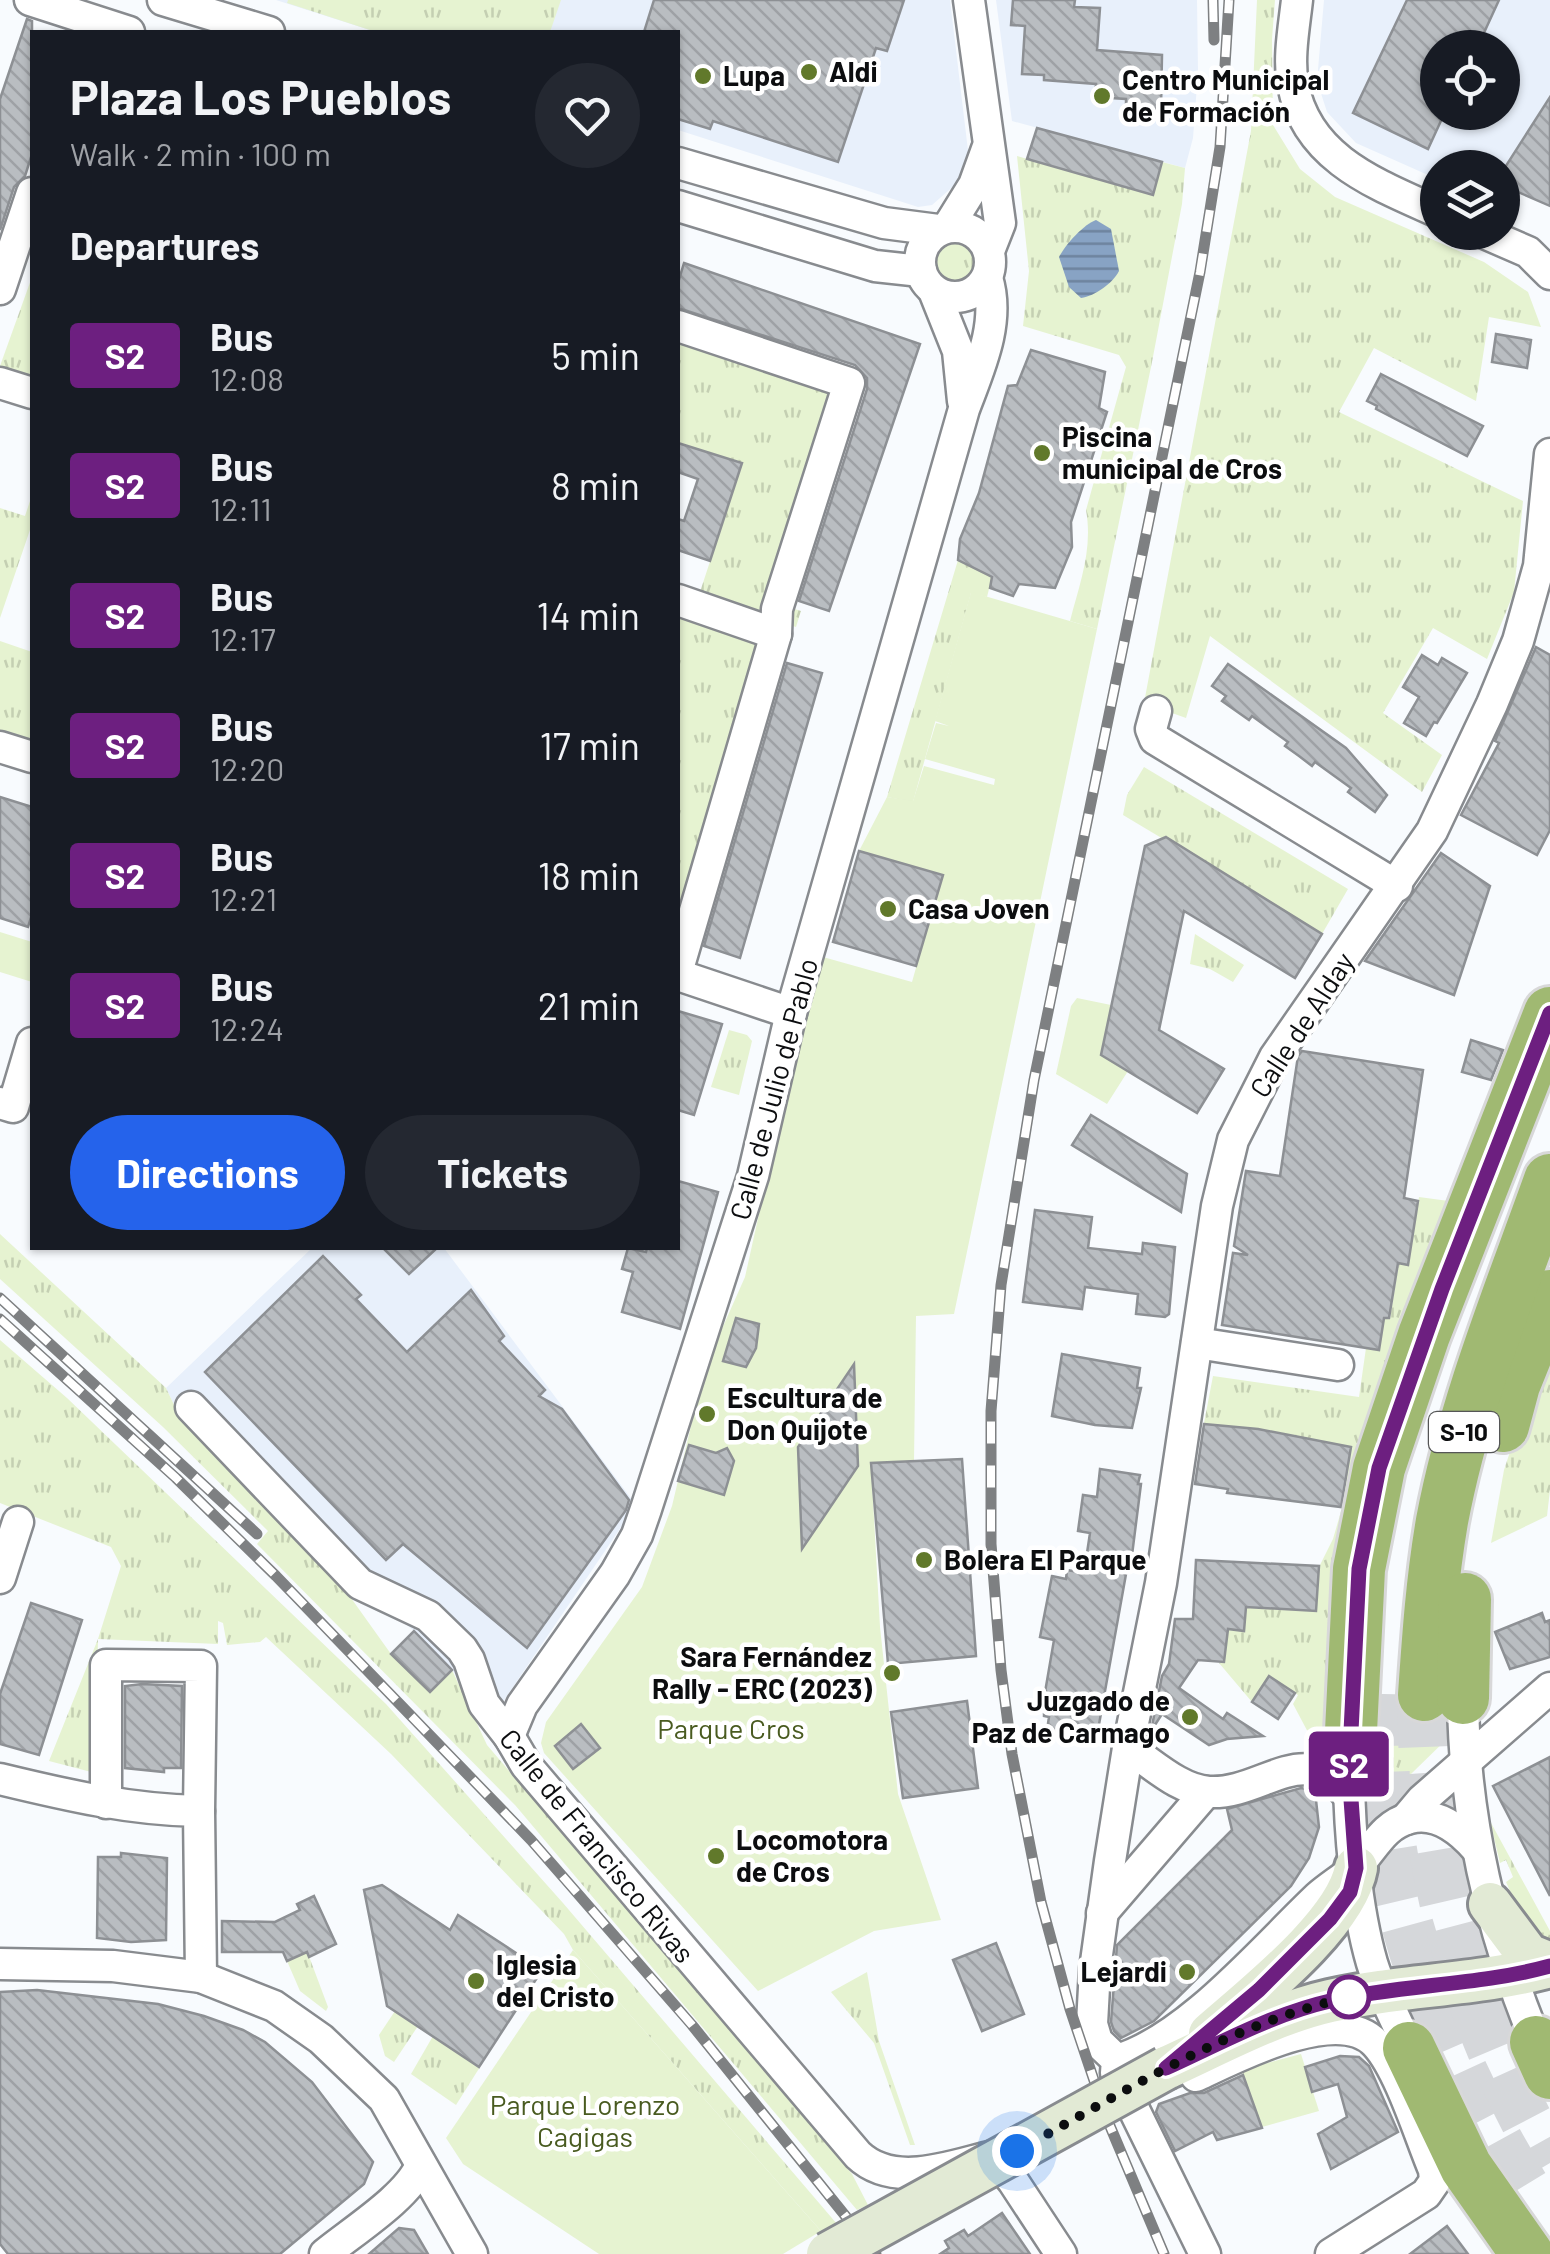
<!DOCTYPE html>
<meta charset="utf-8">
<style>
body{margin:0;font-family:Barlow,sans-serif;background:#242831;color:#f1f3f6;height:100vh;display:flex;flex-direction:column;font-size:38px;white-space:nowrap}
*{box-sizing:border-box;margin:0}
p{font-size:32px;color:#9ea1a6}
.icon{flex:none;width:55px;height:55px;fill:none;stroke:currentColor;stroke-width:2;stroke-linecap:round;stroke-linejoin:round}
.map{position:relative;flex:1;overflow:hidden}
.panel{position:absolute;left:30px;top:30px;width:650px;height:1220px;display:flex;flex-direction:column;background:#171b24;border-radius:0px;box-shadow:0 2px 8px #0004}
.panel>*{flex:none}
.badge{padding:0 20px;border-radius:8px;font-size:35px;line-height:65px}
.buttons{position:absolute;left:1420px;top:30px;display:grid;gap:20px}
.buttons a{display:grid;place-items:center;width:100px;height:100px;border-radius:50%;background:#171b24;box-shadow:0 2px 8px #0004;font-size:50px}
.you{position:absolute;width:50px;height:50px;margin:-25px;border:8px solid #fff;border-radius:50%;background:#1a73e8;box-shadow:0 0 0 15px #1a73e833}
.map>.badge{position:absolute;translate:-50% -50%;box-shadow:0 0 0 5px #fff}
h2{padding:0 40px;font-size:38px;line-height:90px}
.round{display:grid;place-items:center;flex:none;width:105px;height:105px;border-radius:52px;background:#242831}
.summary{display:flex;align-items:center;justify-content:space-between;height:170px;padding:0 40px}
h1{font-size:48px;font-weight:700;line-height:75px}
.cta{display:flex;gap:20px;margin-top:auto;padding:20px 40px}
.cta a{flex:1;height:115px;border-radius:60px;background:#2563eb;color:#fff;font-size:40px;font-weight:700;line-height:115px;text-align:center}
.cta a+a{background:#242831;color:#f1f3f6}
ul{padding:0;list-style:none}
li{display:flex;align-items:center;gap:30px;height:130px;padding:0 40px}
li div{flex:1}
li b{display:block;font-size:38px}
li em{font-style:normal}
li .badge{min-width:110px;font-weight:700;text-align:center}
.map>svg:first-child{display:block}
</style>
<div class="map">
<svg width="1550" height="2254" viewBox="0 0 1550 2254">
<defs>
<pattern id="grass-tufts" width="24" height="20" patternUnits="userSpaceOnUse" patternTransform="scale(2.5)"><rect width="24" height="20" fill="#e6f3d1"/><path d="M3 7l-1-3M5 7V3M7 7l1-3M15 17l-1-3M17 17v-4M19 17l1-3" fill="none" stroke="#c4cfb2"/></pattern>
<pattern id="water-rules" width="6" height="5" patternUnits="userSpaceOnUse" patternTransform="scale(2.5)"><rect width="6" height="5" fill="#88a3c4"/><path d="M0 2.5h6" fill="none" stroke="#6e839e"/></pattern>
<pattern id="building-back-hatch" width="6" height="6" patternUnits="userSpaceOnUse" patternTransform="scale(2.5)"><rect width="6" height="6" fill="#b9bdc1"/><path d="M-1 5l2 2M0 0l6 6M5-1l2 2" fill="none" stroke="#9ea1a5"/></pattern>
</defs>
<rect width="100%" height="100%" fill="#f8fbfe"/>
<g fill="#e8f0fb" fill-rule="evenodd">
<polygon points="276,0 950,0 969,159 964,177 932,205 918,207 678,130 678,32 376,32"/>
<polygon points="996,0 1197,0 1198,72 1193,138 1185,168 1012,121"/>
<path d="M1324 0H1550V97L1503 172 1502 168H1438L1437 179 1356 143 1327 112 1317 81ZM1438 48H1502V112H1438Z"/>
<polygon points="312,1248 444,1248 636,1505 484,1730 452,1669 414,1631 297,1533 176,1409 166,1388"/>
</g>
<g fill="url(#grass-tufts)">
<polygon points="288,0 561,0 550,32 376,32 287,3"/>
<polygon points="1257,0 1275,0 1272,39 1273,125 1300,169 1335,197 1484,262 1528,292 1541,327 1489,317 1476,401 1374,348 1339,412 1523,501 1514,592 1487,659 1433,628 1383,713 1442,755 1422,792 1210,636 1186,718 1144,703 1251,131"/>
<path d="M1017 156 1152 195 1162 162 1185 168 1182 204 1152 362 1097 629 1070 621C1080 583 1093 549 1086 510L1126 367 1119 355 1023 326 1029 271Z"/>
<circle cx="956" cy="262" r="26"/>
<polygon points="32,277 32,378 0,366"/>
<polygon points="678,340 851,398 782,605 801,611 796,627 699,595 742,464 678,443"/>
<polygon points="32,495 32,524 0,618 0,508 25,516"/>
<polygon points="958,560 992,577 987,597 971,593 913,802 887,797"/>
<polygon points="678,612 761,639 678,927"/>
<polygon points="0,641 32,652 32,749 0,738"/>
<polygon points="1144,767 1348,889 1322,934 1123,815 1127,795"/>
<polygon points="1195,934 1244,965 1233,982 1210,969 1190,964"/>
<polygon points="729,1030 747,1035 752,1041 739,1095 711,1087"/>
<polygon points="1419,1197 1456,1202 1335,1768 1318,1751 1293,1704 1298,1695 1269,1676 1252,1702 1219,1663 1224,1661 1228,1629 1244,1630 1246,1607 1316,1611 1319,1567 1333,1539 1342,1508 1350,1447 1204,1423 1213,1376 1359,1397 1366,1348 1379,1350 1384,1318 1390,1318 1399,1263 1409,1263"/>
<polygon points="0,1234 166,1388 176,1409 205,1443 346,1591 391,1654 429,1691 452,1670 487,1745 852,2174 868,2205 857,2210 515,1805 257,1544 268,1531 163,1427 0,1279"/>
<polygon points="1550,1330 1550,1490 1547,1516 1491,1543 1504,1470"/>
<polygon points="0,1340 67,1398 386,1704 563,1903 837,2224 821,2231 573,1950 564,1934 391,1754 266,1637 260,1642 227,1645 223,1623 218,1621 218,1644 98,1639 95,1773 49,1761 98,1639 121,1566 111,1547 0,1503"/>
<polygon points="1365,1723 1450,1723 1452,1734 1370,1814 1364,1779"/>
<polygon points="1490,1821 1550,1931 1550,1947 1521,1916 1506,1882 1513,1877 1506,1860 1500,1863"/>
<polygon points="307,1951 328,2007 326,2011 300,1991 287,1961"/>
<polygon points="867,1972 879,2041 915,2145 910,2145 874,2043 831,1992"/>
<polygon points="395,2011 418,2026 394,2062 385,2056 379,2035"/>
<polygon points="433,2036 480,2067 456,2105 411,2074"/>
</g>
<g fill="#e6f3d1">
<polygon points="971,592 1097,629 954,1314 916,1316 914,1461 871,1464 880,1627 898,1794 941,1920 874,1931 758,1991 544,1753 541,1743 546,1722 642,1587 672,1506 705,1367 745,1277 803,1016 823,957 912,982 942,875 859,851 887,797 913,801 924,766 994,785 995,779 925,759 936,723 949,726 935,721"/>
<polygon points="0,932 32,942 32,982 0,972"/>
<polygon points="1077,998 1111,1005 1101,1054 1128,1071 1107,1104 1056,1074 1071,1006"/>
<polygon points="573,1950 821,2231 783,2254 599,2254 463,2164 446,2138"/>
<polygon points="1301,2054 1319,2111 1262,2127 1241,2070"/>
</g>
<path fill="url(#water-rules)" d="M1096 220 1111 229 1119 271C1113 283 1095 296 1081 298L1069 287 1059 257C1065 245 1084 224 1096 220Z"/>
<g fill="url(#building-back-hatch)" stroke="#8d9094" stroke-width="2.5">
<polygon points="654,0 904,0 887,51 876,48 838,162 713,121 710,129 678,119 678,32 644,32"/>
<polygon points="1013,0 1075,0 1074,7 1100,8 1097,50 1162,55 1161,109 1126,106 1126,99 1095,97 1096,84 1044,80 1044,75 1022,74 1025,26 1011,25"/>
<polygon points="1407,0 1499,0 1477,48 1438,48 1438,112 1445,112 1428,149 1353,113"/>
<polygon points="27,19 32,21 32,154 25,176 14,187 0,230 0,99"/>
<polygon points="1550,97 1550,206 1502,185 1502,172"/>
<polygon points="1037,128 1162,162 1153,195 1027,159"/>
<polygon points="684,263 920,344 829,611 799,601 867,389 867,378 855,365 678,308 678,283"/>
<polygon points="1496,334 1531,340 1527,368 1492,362"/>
<polygon points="1031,350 1105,372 1099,408 1107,412 1071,522 1072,547 1055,588 1019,584 1013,596 990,588 992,577 958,560 960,539 979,493 1008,386 1017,385"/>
<polygon points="1381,374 1483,426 1467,456 1376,409 1377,406 1367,401"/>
<polygon points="678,443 742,463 710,561 678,550 678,519 684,521 698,479 678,472"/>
<polygon points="1536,647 1550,655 1550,830 1537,855 1461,815 1499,743 1495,741"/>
<polygon points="1422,655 1438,665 1442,658 1467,673 1437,723 1434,722 1426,736 1404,723 1419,697 1403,687"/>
<polygon points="787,663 822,673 740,958 704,946"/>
<polygon points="1228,664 1346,748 1387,795 1375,812 1348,792 1351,788 1315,762 1312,766 1299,756 1285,746 1288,742 1252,716 1249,720 1222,701 1226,696 1212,686"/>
<polygon points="0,797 32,807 32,914 28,927 0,918"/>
<polygon points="1166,837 1322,934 1295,978 1184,911 1159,1030 1224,1069 1197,1113 1101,1055 1145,846"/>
<polygon points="859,851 943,875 916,966 833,942"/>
<polygon points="1441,853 1490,886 1454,995 1365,961"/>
<polygon points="678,1011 722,1024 694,1115 678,1110"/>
<polygon points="1471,1040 1503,1050 1491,1080 1462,1072"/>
<polygon points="1302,1051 1423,1070 1404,1198 1418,1201 1408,1265 1398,1263 1389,1318 1384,1318 1379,1350 1222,1325 1233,1253 1248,1255 1234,1246 1246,1171 1280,1176 1298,1056"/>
<polygon points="1091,1115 1187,1174 1181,1212 1072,1145"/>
<polygon points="678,1181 718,1192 680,1329 622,1312 633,1272 622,1269 628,1248 646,1252 647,1248 678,1248"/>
<polygon points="1035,1210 1092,1217 1088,1248 1142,1254 1143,1243 1175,1247 1169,1314 1165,1317 1136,1314 1138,1294 1085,1287 1082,1309 1023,1302"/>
<polygon points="383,1248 437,1248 409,1274"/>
<polygon points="323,1256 361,1295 356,1299 407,1352 471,1290 504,1336 499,1341 545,1390 539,1396 562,1409 629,1500 626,1510 527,1648 403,1544 386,1560 205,1372"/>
<polygon points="736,1318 759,1324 756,1348 746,1367 723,1361"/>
<polygon points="1062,1354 1140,1368 1137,1388 1141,1388 1132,1428 1095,1425 1052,1416"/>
<polygon points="854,1364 858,1466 802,1549 798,1447"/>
<polygon points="1204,1424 1258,1429 1351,1447 1341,1507 1227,1493 1228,1489 1195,1484"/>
<polygon points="689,1445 716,1453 727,1448 734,1461 724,1495 678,1481"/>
<polygon points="962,1459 976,1656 888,1664 871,1463"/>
<polygon points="1100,1469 1140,1475 1138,1484 1141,1484 1131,1563 1128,1563 1098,1730 1084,1728 1082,1737 1047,1730 1049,1717 1044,1716 1044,1698 1054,1640 1040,1637 1052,1576 1066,1579 1067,1570 1084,1573 1090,1533 1078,1531 1083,1495 1097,1497"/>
<polygon points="1196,1560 1319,1566 1316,1611 1246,1607 1244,1631 1228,1629 1224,1662 1198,1660 1179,1688 1223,1719 1227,1713 1263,1736 1227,1739 1209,1745 1162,1714 1151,1731 1162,1676 1169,1664 1175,1619 1193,1619"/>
<polygon points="31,1603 82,1620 39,1755 0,1744 0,1694"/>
<polygon points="1542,1613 1545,1622 1550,1620 1550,1657 1510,1669 1495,1632"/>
<polygon points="414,1631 452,1670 430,1692 391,1654"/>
<polygon points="1269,1676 1295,1693 1278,1719 1252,1702"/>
<polygon points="142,1684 182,1686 181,1768 164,1768 164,1772 125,1768 125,1686"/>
<polygon points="967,1701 978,1788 903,1798 891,1712"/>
<polygon points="581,1724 600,1748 573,1769 555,1746"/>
<polygon points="1550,1757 1550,1896 1493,1786"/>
<polygon points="1301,1788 1315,1791 1319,1827 1309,1858 1291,1886 1154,2021 1121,2038 1114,2031 1111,2022 1117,1945 1232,1830 1227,1809"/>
<polygon points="121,1853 167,1858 166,1940 131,1942 97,1938 98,1857 121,1857"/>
<polygon points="382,1885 450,1930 458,1915 542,1970 479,2067 387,2006 364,1890"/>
<polygon points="314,1896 336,1944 309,1957 307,1952 287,1961 283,1952 222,1952 222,1921 275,1922 300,1910 297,1904"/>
<polygon points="996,1943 1024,2014 982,2031 953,1960"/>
<polygon points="37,1990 158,2004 204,2016 243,2030 265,2042 312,2082 373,2162 364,2184 280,2254 8,2254 0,2244 0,1992"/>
<polygon points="1340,2056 1359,2057 1369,2066 1398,2132 1331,2169 1318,2134 1347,2117 1338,2084 1312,2092 1305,2067"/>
<polygon points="1243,2075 1262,2128 1217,2140 1213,2132 1175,2151 1156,2112 1159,2104 1190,2093 1204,2093"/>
<polygon points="1002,2213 1030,2254 940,2254 949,2248 945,2241 964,2230 968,2236"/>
<polygon points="1447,2226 1468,2254 1410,2254"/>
<polygon points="399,2228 414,2230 428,2254 369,2254"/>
</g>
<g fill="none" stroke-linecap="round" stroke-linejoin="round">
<g stroke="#d5d7da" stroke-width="52" stroke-dasharray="52 26" stroke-linecap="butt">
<path d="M1383 1694C1382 1747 1383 1803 1392 1856 1412 1974 1466 2095 1529 2196"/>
<path d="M1424 1695C1420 1859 1467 2022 1550 2163"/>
</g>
<g stroke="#888b8f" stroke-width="35">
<g id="street">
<polyline points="30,0 129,32"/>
<polyline points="163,0 269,32"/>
<polyline points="969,0 1000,223 989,251"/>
<path d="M1297 0C1294 27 1288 58 1293 85 1307 159 1376 184 1438 212"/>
<polyline points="678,163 884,223 938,230"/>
<polyline points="678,206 875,266 921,271"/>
<circle cx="955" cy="262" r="35"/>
<polyline points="948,227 974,185 987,149"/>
<polyline points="1482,232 1528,252 1550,274"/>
<polyline points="0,289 32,193"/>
<polyline points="934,291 958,351 963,401"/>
<polyline points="678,326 849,383 777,609 776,634 678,969"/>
<polyline points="0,383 32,393"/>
<polyline points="678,600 776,634"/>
<polyline points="1156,711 1151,729 1155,739 1397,886"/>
<polyline points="0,747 32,757"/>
<polyline points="678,975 791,1013"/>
<polyline points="0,1103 13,1107 32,1043"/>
<polyline points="1197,1343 1338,1365"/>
<path d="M191 1407 360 1584 428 1616 462 1649 469 1660 484 1704 509 1736 526 1765 858 2155C894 2189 951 2166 993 2156L1013 2181 1061 2254"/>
<polyline points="0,1578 18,1522"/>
<path d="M1463 1698C1464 1818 1491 1932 1536 2042"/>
<path d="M509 1736 522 1705 615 1574 637 1535 646 1509 753 1176 791 1013 964 409C979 369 1001 322 987 278"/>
<path d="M1128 1748C1152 1763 1179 1790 1209 1792 1264 1795 1305 1736 1349 1797"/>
<path d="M1349 1772C1349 1829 1356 1908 1372 1963 1381 1992 1396 2021 1409 2048"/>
<path d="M0 1779C66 1795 131 1810 199 1811L201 1977"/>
<polyline points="106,1803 106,1665 201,1666 199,1811"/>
<polyline points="1406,1819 1422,1800 1550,1688"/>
<polyline points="1102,1913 1206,1792"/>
<polyline points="0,1964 113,1966 201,1977 274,2006 321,2039 384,2099 472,2254"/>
<path d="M1117 2060C1188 2039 1264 1948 1318 1897 1329 1887 1343 1879 1354 1869 1373 1851 1382 1825 1410 1818 1436 1811 1460 1830 1476 1848"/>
<path d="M1196 2076C1236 2057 1339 2003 1376 2044 1400 2070 1420 2137 1434 2170L1435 2181 1426 2194 1331 2254"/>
<path d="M325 2254C353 2231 408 2197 421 2165"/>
<polyline points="1205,2254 1116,2073 1117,2060 1097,2041 1092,2024 1095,1969 1110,1861 1128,1748 1161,1583 1217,1206 1233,1140 1275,1057 1432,831 1492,704 1518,641 1539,566 1550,454"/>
</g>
</g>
<g stroke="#888b8f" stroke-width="48">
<g id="secondary">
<polyline points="1490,1904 1528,1955 1550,1964"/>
<path d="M1210 2034C1253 1996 1346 1924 1356 1868"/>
<path d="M1166 2068C1219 2044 1273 2014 1330 2001 1403 1984 1477 1986 1550 1966"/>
</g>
</g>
<g stroke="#d8d8d9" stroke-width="58">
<g id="highway">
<polyline points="1503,1426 1514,1385 1550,1296"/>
<path d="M1424 1695C1428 1636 1432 1579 1442 1521 1464 1404 1510 1292 1550 1180"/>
<polyline points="1463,1698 1465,1599"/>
<polyline points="1349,1772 1359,1569 1379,1468 1424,1335 1550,1013"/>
<polyline points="1536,2042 1550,2073"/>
<polyline points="1409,2048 1466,2167 1527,2254"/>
</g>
</g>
<use href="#street" stroke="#fff" stroke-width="30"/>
<use href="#secondary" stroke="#e2ead5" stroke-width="42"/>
<use href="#highway" stroke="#a0b972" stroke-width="52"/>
<g stroke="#7e8082" stroke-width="11">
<g id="rail">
<polyline points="1213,0 1214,40"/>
<polyline points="0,1298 257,1534"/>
<polyline points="0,1319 176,1478 276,1576 531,1840 692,2025 876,2254"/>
<polyline points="1164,2254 1107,2119 1070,2009 1041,1902 1012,1754 1001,1670 991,1544 991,1411 1001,1285 1034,1080 1200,272 1220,147 1229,0"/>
</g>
</g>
<use href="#rail" stroke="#fff" stroke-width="8" stroke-dasharray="22" stroke-linecap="butt"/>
<g stroke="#888b8f" stroke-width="48" stroke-linecap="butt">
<polyline id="secondary-bridge" points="828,2254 1166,2068"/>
</g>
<use href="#secondary-bridge" stroke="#e2ead5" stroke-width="42"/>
</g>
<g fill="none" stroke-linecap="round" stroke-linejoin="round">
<g stroke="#fff" stroke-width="22">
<path id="line" d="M1550 1013 1442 1289 1379 1468 1359 1569 1349 1772 1356 1868 1350 1892 1330 1919 1259 1990 1166 2068C1219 2044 1273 2014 1330 2001 1403 1984 1477 1986 1550 1966"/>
</g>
<use href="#line" stroke="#6d1f80" stroke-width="15"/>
<path stroke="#0c0d0f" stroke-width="10" stroke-dasharray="0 18" d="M1017 2151C1127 2091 1236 2019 1360 1995L1349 1997"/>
</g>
<g fill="#61792b" stroke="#fff" stroke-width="4">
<circle cx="809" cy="72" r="10"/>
<circle cx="703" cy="76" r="10"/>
<circle cx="1102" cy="96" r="10"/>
<circle cx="1042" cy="453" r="10"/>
<circle cx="888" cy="909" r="10"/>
<circle cx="707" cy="1414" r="10"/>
<circle cx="924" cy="1560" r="10"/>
<circle cx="892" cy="1673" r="10"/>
<circle cx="1190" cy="1717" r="10"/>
<circle cx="716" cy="1856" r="10"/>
<circle cx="1187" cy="1972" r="10"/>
<circle cx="476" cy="1981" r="10"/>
</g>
<circle fill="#fff" stroke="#6d1f80" stroke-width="5" cx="1349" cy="1997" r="20"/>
<g text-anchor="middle" stroke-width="9" stroke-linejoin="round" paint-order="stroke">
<rect fill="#fff" stroke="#555657" stroke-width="2.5" x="1429" y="1412" width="70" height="40" rx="8"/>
<g font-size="25" font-weight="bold" fill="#0c0d0f">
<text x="1464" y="1441">S-10</text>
</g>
<g font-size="28" font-weight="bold" fill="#0c0d0f" stroke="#fff" text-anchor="start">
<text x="829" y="82">Aldi</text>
<text x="723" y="86">Lupa</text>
<text x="1122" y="90">Centro Municipal<tspan x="1122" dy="32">de Formación</tspan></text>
<text x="1062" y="447">Piscina<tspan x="1062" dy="32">municipal de Cros</tspan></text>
<text x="908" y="919">Casa Joven</text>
<text x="727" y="1408">Escultura de<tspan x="727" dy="32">Don Quijote</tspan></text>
<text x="944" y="1570">Bolera El Parque</text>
<text x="872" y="1667" text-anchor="end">Sara Fernández<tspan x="872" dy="32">Rally - ERC (2023)</tspan></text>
<text x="1170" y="1711" text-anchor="end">Juzgado de<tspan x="1170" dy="32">Paz de Carmago</tspan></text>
<text x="736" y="1850">Locomotora<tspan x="736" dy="32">de Cros</tspan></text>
<text x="496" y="1975">Iglesia<tspan x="496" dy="32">del Cristo</tspan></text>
<text x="1167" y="1982" text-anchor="end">Lejardi</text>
</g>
<g font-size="28" fill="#0c0d0f" stroke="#fff">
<text transform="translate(1302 1025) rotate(-57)" y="10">Calle de Alday</text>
<text transform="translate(774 1089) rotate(-75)" y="10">Calle de Julio de Pablo</text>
<text transform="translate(597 1846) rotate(51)" y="10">Calle de Francisco Rivas</text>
</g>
<g font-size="28" fill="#495b20" stroke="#fff">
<text x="731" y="1739">Parque Cros</text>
<text x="585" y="2115">Parque Lorenzo<tspan x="585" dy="32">Cagigas</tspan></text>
</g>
</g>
</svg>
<div class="buttons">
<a><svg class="icon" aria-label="locate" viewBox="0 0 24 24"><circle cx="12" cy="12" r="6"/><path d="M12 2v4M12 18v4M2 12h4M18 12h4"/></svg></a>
<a><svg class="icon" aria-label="layers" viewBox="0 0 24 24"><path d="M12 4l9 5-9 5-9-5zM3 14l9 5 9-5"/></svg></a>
</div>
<div class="you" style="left:1017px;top:2151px"></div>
<b class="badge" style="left:1349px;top:1764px;background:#6d1f80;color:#fff">S2</b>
<section class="panel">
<div class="summary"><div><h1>Plaza Los Pueblos</h1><p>Walk · 2 min · 100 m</p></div><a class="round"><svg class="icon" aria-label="heart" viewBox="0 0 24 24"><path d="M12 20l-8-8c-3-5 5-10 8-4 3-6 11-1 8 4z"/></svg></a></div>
<h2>Departures</h2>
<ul>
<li><span class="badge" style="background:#6d1f80;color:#fff">S2</span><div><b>Bus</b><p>12:08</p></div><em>5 min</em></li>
<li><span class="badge" style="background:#6d1f80;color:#fff">S2</span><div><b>Bus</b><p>12:11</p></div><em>8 min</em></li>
<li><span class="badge" style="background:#6d1f80;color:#fff">S2</span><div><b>Bus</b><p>12:17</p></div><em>14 min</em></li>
<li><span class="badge" style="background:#6d1f80;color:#fff">S2</span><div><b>Bus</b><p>12:20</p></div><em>17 min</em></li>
<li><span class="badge" style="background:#6d1f80;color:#fff">S2</span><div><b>Bus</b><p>12:21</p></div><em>18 min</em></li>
<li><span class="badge" style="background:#6d1f80;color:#fff">S2</span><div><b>Bus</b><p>12:24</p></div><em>21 min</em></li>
</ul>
<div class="cta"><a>Directions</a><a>Tickets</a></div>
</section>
</div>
